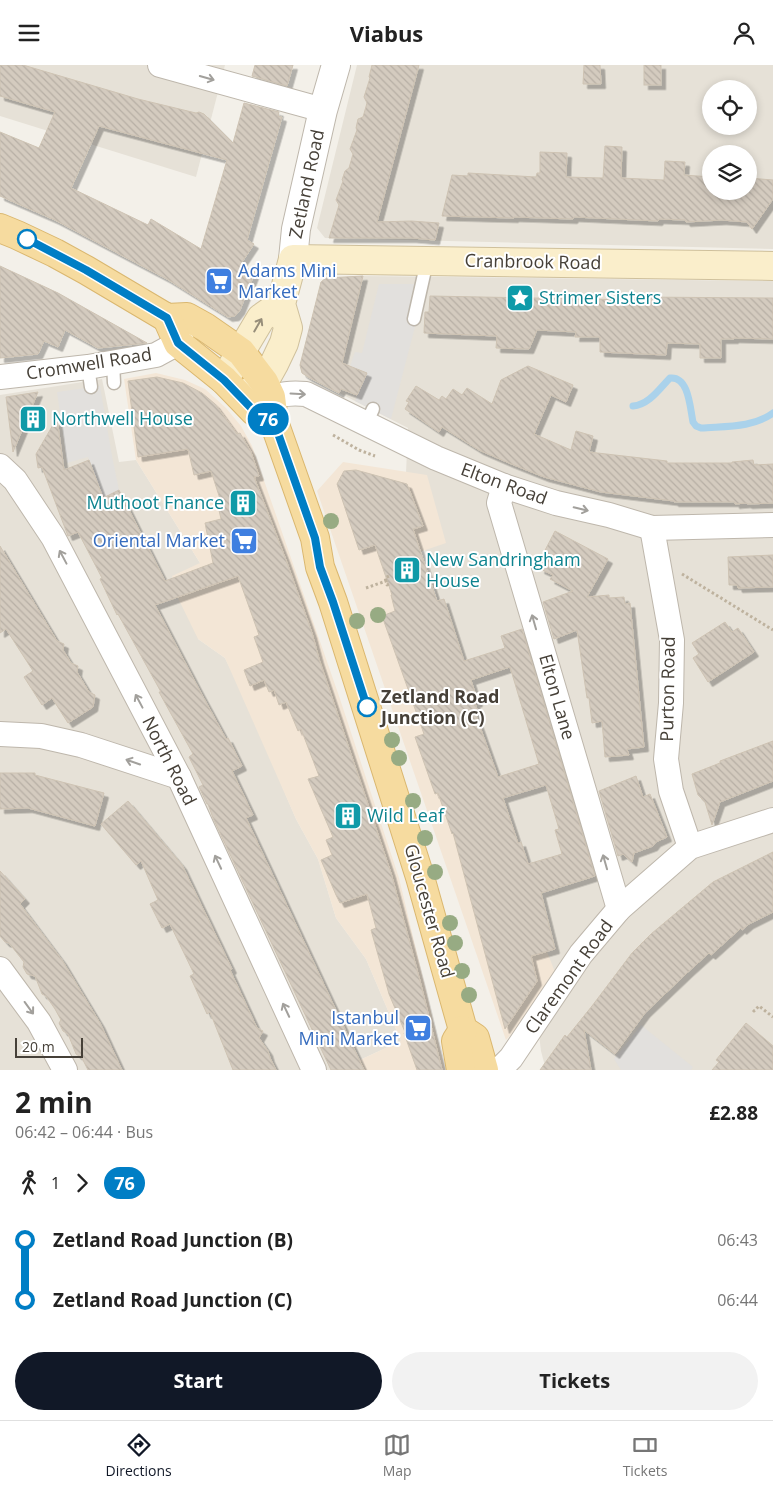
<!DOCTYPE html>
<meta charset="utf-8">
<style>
body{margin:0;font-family:"Open Sans",sans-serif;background:#f2f2f2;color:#222;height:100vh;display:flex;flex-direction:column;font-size:19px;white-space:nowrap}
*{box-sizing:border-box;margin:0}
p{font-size:16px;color:#767676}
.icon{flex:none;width:28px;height:28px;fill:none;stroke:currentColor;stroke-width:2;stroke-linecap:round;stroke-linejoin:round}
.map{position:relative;height:1005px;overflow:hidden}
.side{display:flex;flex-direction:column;background:#fff;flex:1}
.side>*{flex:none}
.badge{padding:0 10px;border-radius:16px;font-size:18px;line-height:32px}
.fabs{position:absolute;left:702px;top:15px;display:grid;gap:10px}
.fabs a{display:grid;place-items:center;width:55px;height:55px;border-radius:50%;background:#fff;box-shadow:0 2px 8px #0003;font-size:25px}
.scale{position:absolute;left:15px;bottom:12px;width:68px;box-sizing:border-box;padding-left:5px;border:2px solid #464038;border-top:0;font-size:14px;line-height:18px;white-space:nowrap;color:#464038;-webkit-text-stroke:4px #fff;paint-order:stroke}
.map>.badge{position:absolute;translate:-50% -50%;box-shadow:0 0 0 2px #fff}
.legs{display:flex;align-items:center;gap:8px;height:55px;padding:0 15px;font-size:16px}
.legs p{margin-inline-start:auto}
.headline{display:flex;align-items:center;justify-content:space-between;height:85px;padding:0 15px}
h1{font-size:28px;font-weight:700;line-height:38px}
.action{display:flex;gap:10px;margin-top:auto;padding:10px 15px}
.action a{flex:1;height:58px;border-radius:30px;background:#111827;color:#fff;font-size:20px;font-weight:700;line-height:58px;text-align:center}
.action a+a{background:#f2f2f2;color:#222}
ul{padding:0 15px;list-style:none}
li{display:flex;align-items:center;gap:18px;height:60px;font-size:19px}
li i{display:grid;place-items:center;width:8px;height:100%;margin:0 6px;background:currentColor}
li i::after{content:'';width:12px;height:12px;margin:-6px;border:4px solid;border-radius:50%;background:#fff}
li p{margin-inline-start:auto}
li:first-child i{background:linear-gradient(#0000 50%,currentColor 0)}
li:last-child i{background:linear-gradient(currentColor 50%,#0000 0)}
header{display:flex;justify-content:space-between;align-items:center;height:65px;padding:0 15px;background:#fff;font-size:22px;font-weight:700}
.menu{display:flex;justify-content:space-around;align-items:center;height:70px;border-top:1px solid #e0e0e0;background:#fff;font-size:14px;color:#767676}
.menu a{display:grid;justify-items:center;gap:2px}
.menu .current{color:#111827}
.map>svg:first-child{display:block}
</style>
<header><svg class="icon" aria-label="menu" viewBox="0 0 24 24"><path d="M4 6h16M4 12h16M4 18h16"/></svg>Viabus<svg class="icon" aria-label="person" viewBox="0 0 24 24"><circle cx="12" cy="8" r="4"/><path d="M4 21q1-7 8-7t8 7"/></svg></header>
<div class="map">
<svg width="773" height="1005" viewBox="0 0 773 1005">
<defs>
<pattern id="building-back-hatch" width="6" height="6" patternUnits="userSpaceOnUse" patternTransform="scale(1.25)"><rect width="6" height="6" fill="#d4cbbf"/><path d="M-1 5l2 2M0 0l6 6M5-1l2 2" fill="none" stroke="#b7afa5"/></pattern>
<filter id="shadow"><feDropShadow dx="4.5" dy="4.5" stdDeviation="0" flood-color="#0004"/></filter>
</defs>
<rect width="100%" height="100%" fill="#f3f0e9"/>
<g fill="#e6e1d7" fill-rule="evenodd">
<polygon points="0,0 225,0 196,112 0,51"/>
<path d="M357 0H773V184L325 173 317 163ZM711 24H749V61H711ZM711 89H749V126H711Z"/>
<polygon points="363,211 773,216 773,1005 546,1005 541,986 533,920 406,408 408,363 308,312 302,308 300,300 321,217 326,213"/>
<polygon points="102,314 119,397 136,395 200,498 198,574 225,593 241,625 296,754 318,794 336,853 366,894 401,976 338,1005 0,1005 0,330"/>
</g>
<g fill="#f3e6d6">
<polygon points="156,308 185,315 205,324 226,343 241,361 252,381 340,634 399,813 445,1005 338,1005 401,976 366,894 336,853 318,794 296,754 225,593 198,574 178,533 172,511 200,498 136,395 124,314"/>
<polygon points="343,397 427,410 446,478 396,495 558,915 506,975 317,426"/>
</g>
<g fill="#e2e0dd">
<polygon points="379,219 418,219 417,254 391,354 355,336 367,308 350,301 355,287 362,288"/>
<polygon points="100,321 112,391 119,425 103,433 88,392 67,398 57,327"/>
<polygon points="641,960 693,1002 691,1005 621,1005 614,994"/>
</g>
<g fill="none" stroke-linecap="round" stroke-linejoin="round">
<path stroke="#aad2eb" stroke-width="7" d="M633 341C649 340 660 323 670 313 689 311 690 343 693 357L696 361 701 363C725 361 753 363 773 348"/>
</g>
<g fill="url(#building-back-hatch)" stroke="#cec3b3" fill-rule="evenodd" filter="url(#shadow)">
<path d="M0 0H23L138 34 196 48 199 47 204 49 233 78 244 38 279 47 278 51 282 52 247 175 254 179 240 200 255 207 240 245 235 251 228 252 167 214 125 192 55 155 0 131V67L39 83 55 47 0 31ZM99 61 227 95 201 184 151 154 148 160 71 123Z"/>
<polygon points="255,0 293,0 287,21 252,11"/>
<polygon points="372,0 419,0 377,157 411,156 439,158 435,175 412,173 329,173 339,140 336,135 343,116 342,115 345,106 349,103 353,89 350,84 357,65 356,63 358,54 363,52 367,38 364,32 370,13 369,12"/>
<polygon points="584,0 600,0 601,19 583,19"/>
<rect x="644" y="0" width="17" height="20"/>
<polygon points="605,81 622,82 621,113 664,115 665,96 685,97 684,110 711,112 711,126 749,126 749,113 773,115 773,134 752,164 747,157 722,155 686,157 685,155 659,154 658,156 574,152 573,154 514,152 514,153 442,151 452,110 468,111 468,108 536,112 537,108 540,108 540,87 567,88 566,112 603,113"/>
<polygon points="0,201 58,228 147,278 98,283 65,265 58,282 44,276 38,289 0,293"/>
<polygon points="363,211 342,298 367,308 357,330 341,324 339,328 308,312 302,308 300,300 321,217 326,213"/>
<polygon points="430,231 637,235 637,232 773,233 773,274 734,273 734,274 721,274 721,293 700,293 700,279 667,278 666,290 600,287 600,272 575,272 576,267 537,265 529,284 496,283 497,271 424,268 425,247 429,247"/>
<polygon points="528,301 573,320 566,337 551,330 534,369 571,385 576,366 593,371 589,387 667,396 667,398 732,398 732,397 753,395 754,400 773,399 773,438 748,439 746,438 735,439 735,437 674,437 674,436 601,427 544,412 509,398 479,385 442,362 439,367 405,344 409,337 406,336 416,321 439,335 442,331 446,334 453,324 462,330 467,323 492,339 501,315"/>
<polygon points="157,312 183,318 202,328 215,339 237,369 240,368 251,387 259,411 254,412 286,495 312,568 319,594 391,808 420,916 442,1005 417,1005 404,968 405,967 389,929 371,865 376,863 367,829 340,838 336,830 321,795 332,790 326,775 333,772 308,714 319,711 301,664 298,666 286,637 279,640 274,625 269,627 264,615 250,621 244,605 263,597 254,572 259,570 238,511 155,540 201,628 226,674 228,673 242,701 232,706 253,750 246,753 364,1005 331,1005 213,753 208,739 207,739 199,722 203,720 189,692 193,689 159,627 161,627 118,549 117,550 100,514 102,513 78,467 68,471 42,402 38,403 36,389 57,353 64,405 89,395 103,433 119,425 165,516 213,498 205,458 221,454 218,441 222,440 211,406 194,410 188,384 138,392 128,316"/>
<polygon points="38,327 13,387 6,332"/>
<path d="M356 405 407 419 423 461 413 464 437 536 444 534 464 596 505 583 501 571 522 564 595 811 541 828 555 884 531 891 537 916 505 964 453 768 452 769 438 728 435 729 415 672 424 669 382 551 395 546 391 530H392L375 480 359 485 337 419 344 406ZM510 602 539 699 498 712 474 645 477 644 475 638 478 637 471 615ZM546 720 559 764 555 765 562 789 528 799 521 777 518 778 503 733Z"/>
<polygon points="555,466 608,494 587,532 609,530 609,533 624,532 625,539 630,538 644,682 627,684 629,690 605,692 602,656 592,658 589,633 587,633 577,565 554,574 543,537 573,526 550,514 553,510 540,504 543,496 540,495"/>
<polygon points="0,481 57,576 64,579 63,585 71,598 78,601 77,607 89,627 95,630 93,642 68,658 52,633 42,640 24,612 33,606 6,564 0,568"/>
<polygon points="773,490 773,522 738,523 737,520 729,520 728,492"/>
<polygon points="725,557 732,567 738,563 754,587 708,617 693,593 699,589 692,578"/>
<polygon points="773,676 773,716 720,737 712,760 705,737 698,730 692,709 720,698 720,696"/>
<polygon points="0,708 35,708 35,710 104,728 95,761 28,743 0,744"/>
<polygon points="636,711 643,732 650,729 667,772 656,777 653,781 634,788 632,797 623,789 618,791 599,726"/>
<polygon points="128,736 182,800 232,904 230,905 257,963 263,966 259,973 268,986 270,993 276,1005 233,1005 210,947 207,949 190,911 194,909 170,859 162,863 150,839 158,835 141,796 136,800 101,759"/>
<polygon points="773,787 773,847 749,859 742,865 741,863 711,890 709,888 688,907 645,948 615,989 584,965 591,1005 540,1005 565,970 567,972 592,941 632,888 651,869 713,817"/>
<polygon points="0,806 25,834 20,839 62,895 100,958 122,1005 88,1005 82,993 76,989 68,969 63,966 59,958 61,955 55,944 46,931 42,929 35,911 27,909 23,902 24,897 9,878 5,877 0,871"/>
<polygon points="746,958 773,981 773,1005 712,1005 719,997 716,995"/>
</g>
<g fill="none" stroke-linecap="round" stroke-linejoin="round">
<g stroke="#beb7ac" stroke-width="15">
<g id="service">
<polyline points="414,254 427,196"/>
<polyline points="113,297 114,318"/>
<polyline points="88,302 91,322"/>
<polyline points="366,359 373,344"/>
</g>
</g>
<g stroke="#beb7ac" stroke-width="26">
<g id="minor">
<polyline points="160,0 323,45"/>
<polyline points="0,312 88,302 156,290 178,278 184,260"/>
<path d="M256 345C274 330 282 327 306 329L436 393 504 421 556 438 609 450 652 463 773 460"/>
<polyline points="0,401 15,415 53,472 179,712 314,1005"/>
<polyline points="504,421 499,438 619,844"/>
<polyline points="652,463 672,575 671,638 666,694 671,726 690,782"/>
<polyline points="0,669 41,671 81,680 179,712"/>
<polyline points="0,904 39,957 65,1005"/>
<polyline points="499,1005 511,993 581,889 619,844 690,782 773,755"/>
</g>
</g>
<g stroke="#beb7ac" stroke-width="30">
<polyline id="tertiary" points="293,194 296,164 323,45 336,0"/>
</g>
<g stroke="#cfc09c" stroke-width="30">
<g id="secondary">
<polyline points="224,315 261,253 281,239"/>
<polyline points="245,330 264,317 274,299 284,278 288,263 281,239 293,194 773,201"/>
</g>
</g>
<g stroke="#dab76f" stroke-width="30">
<g id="primary">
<polyline points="0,163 17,170 55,188 86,205 167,253 187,252 205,262 241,287 264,317 271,332 274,357 315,473 320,502 333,537 420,812 463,965 475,973 484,1005"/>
<polyline points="167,253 178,278 224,315 254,346 274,357"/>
<polyline points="461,1005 456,976 463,965"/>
</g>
</g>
<g stroke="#beb29e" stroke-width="3" stroke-dasharray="2.5 2.5" stroke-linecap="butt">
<polyline points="333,370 359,385 375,391"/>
<polyline points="682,509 773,565"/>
<polyline points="386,516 385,513 389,511"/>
<polyline points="366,523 386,516 387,520 391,518"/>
<polyline points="753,945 754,946 759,941 773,952"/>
</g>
<use href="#service" stroke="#fff" stroke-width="12"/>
<use href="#minor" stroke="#fff" stroke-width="24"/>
<use href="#tertiary" stroke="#fff" stroke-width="28"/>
<use href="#secondary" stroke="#faeecb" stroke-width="28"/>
<use href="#primary" stroke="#f6db9f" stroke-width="28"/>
</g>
<g fill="#97ab83">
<circle cx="331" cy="456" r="8"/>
<circle cx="378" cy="550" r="8"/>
<circle cx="357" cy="556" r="8"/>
<circle cx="392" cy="675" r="8"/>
<circle cx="399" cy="693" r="8"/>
<circle cx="413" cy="736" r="8"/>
<circle cx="425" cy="773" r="8"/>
<circle cx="435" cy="807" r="8"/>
<circle cx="450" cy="858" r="8"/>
<circle cx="455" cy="878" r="8"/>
<circle cx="462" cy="906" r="8"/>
<circle cx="469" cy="930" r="8"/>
</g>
<defs><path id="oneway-shaft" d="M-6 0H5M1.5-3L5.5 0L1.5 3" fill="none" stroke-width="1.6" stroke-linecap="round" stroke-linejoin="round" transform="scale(1.25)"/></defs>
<g stroke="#a2a09c">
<use href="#oneway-shaft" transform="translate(207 13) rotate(16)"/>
<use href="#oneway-shaft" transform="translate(298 329) rotate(3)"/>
<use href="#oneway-shaft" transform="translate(581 444) rotate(13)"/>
<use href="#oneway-shaft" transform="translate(63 492) rotate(-118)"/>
<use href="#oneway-shaft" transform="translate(534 557) rotate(-106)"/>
<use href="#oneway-shaft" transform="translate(139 636) rotate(-118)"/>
<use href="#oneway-shaft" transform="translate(133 697) rotate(-161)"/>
<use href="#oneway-shaft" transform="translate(218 797) rotate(-115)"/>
<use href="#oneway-shaft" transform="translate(605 797) rotate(-106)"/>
<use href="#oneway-shaft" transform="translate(29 943) rotate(54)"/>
<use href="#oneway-shaft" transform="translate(286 945) rotate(-115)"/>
</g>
<use stroke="#978e7a" href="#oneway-shaft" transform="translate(258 260) rotate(-60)"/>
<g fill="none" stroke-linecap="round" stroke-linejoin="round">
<g stroke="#fff" stroke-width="11">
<polyline id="line-1" points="27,174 86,205 167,253 178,278 224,315 254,346 274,357 315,473 320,502 333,537 367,642"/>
</g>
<use href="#line-1" stroke="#007ec5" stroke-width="8"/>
</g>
<defs>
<g id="supermarket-square" transform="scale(1.4375)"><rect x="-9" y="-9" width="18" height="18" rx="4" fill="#3f7fe0" stroke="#fff"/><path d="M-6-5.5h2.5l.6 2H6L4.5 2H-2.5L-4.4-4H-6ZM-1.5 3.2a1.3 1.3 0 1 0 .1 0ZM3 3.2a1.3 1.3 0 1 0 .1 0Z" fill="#fff"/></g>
<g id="sight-square" transform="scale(1.4375)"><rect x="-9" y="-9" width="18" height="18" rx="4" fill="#0f9aa8" stroke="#fff"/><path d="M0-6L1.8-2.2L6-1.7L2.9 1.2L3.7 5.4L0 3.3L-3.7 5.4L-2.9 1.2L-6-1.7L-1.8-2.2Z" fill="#fff"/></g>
<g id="building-square" transform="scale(1.4375)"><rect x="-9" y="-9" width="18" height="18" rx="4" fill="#0f9aa8" stroke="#fff"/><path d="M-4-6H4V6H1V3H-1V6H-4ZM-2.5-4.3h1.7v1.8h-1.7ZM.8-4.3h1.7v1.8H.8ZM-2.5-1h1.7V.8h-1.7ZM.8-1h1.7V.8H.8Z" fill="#fff"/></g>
</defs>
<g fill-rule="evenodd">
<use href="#supermarket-square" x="219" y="216"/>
<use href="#sight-square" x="520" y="233"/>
<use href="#building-square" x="33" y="354"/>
<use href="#building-square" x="243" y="438"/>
<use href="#supermarket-square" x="244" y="476"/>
<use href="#building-square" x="407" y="505"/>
<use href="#building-square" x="348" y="751"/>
<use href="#supermarket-square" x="418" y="963"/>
</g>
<g fill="#fff" stroke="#007ec5" stroke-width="2.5">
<circle cx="27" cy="174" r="9"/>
<circle cx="367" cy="642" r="9"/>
</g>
<g text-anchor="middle" stroke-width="4" stroke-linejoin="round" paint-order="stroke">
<g font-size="18" fill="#464038" stroke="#fff">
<text transform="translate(307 119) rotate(-78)" y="6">Zetland Road</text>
<text transform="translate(533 197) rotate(1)" y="6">Cranbrook Road</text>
<text transform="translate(89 299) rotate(-9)" y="6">Cromwell Road</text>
<text transform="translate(504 419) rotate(20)" y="6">Elton Road</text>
<text transform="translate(668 624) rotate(-89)" y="6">Purton Road</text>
<text transform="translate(557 632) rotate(74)" y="6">Elton Lane</text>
<text transform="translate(169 696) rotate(63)" y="6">North Road</text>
<text transform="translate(429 846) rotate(74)" y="6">Gloucester Road</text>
<text transform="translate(569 912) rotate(-54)" y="6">Claremont Road</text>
</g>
<g font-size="18" fill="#366cbe" stroke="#fff" text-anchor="end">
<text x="238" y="212" text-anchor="start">Adams Mini<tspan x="238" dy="21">Market</tspan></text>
<text x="225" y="482">Oriental Market</text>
<text x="399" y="959">Istanbul<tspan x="399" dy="21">Mini Market</tspan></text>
</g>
<g font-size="18" fill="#0d838f" stroke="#fff" text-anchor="start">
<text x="539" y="239">Strimer Sisters</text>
<text x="52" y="360">Northwell House</text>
<text x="224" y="444" text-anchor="end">Muthoot Fnance</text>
<text x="426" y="501">New Sandringham<tspan x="426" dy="21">House</tspan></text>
<text x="367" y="757">Wild Leaf</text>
</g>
<g font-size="18" font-weight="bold" fill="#464038" stroke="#fff" text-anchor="start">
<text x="381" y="638">Zetland Road<tspan x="381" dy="21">Junction (C)</tspan></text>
</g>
</g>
</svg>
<div class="fabs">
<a><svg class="icon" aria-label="locate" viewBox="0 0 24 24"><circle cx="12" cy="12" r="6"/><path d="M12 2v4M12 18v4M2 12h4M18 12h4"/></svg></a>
<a><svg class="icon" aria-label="layers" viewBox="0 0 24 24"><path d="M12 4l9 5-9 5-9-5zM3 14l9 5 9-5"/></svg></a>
</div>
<div class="scale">20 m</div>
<b class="badge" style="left:268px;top:354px;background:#007ec5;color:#fff">76</b>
</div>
<section class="side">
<div class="headline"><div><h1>2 min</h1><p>06:42 – 06:44 · Bus</p></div><b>£2.88</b></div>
<div class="legs"><svg class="icon" aria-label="walk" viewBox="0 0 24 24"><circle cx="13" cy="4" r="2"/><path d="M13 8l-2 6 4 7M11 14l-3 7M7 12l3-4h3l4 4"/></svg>1<svg class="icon" aria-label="forward" viewBox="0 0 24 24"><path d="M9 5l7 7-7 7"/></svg><b class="badge" style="background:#007ec5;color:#fff">76</b></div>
<ul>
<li><i style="color:#007ec5"></i><b>Zetland Road Junction (B)</b><p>06:43</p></li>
<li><i style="color:#007ec5"></i><b>Zetland Road Junction (C)</b><p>06:44</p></li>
</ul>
<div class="action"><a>Start</a><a>Tickets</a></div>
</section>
<nav class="menu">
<a class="current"><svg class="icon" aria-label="directions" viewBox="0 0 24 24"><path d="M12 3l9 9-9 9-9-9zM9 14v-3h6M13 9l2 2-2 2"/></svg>Directions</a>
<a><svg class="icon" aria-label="map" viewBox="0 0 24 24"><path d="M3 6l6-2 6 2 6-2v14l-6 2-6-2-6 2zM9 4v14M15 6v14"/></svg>Map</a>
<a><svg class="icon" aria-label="tickets" viewBox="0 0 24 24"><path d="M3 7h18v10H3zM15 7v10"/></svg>Tickets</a>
</nav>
